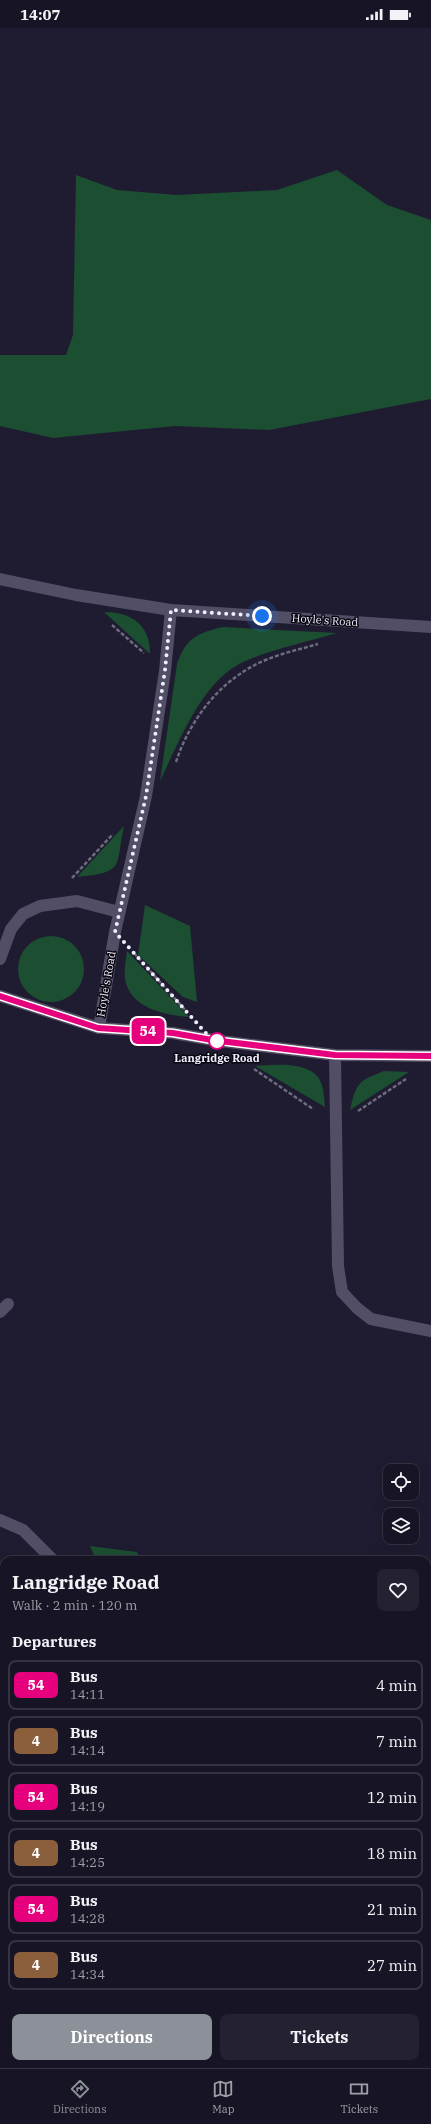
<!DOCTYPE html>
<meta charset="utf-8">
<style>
body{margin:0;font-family:"IBM Plex Serif",serif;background:#242232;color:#f1f3f6;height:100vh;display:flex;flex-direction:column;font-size:15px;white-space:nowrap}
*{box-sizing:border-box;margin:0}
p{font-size:13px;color:#9e9fa7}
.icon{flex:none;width:22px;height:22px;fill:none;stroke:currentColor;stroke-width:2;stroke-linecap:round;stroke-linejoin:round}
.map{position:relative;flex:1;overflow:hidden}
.side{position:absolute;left:0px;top:1528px;width:431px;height:512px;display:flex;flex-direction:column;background:#171525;border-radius:12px 12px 0 0;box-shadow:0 4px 16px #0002,0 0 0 1px #363442}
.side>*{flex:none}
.badge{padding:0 8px;border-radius:6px;font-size:14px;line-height:26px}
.tools{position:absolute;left:383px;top:1436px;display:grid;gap:8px}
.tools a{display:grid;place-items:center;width:36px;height:36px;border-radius:8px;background:#171525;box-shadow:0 4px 16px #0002,0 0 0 1px #363442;font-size:20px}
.you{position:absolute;width:20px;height:20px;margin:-10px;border:3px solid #fff;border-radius:50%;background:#1a73e8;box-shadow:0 0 0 6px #1a73e833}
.map>.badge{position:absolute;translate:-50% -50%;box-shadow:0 0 0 2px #fff}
h2{padding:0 12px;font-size:15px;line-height:36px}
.round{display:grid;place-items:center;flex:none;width:42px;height:42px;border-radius:8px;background:#242232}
.summary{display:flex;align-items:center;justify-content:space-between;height:68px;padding:0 12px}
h1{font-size:19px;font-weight:800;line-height:30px}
.button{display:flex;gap:8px;margin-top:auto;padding:8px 12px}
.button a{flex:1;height:46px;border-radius:8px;background:#8c9099;color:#fff;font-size:16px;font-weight:800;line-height:46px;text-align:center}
.button a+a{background:#242232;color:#f1f3f6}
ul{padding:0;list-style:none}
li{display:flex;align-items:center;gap:12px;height:50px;margin:0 8px 6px;padding:0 4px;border:2px solid #363442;border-radius:8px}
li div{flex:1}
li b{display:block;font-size:15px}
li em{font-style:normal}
li .badge{min-width:44px;font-weight:700;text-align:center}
.status{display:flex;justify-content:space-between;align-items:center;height:28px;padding:0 20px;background:#171525;direction:ltr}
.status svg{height:11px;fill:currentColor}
.menu{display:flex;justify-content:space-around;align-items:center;height:56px;border-top:1px solid #363442;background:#171525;font-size:11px;color:#9e9fa7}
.menu a{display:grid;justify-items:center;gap:2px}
.menu .on{color:#8c9099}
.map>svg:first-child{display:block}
</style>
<div class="status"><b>14:07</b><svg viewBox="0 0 49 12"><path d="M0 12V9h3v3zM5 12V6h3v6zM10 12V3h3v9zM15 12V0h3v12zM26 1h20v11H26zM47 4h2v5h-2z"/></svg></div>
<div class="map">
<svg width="431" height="2040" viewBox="0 0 431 2040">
<rect width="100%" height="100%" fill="#1f1c31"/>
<g fill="#1c4e32">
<polygon points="337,142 387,177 431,192 431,371 269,402 175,398 53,410 0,398 0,327 66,327 73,307 76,147 117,162 177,167 277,162"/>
<path d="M104 584C132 584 150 597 150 626Z"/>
<path d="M223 599 337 605C306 614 273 621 243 634 202 653 179 714 160 753L177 636C186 610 197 605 223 599Z"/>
<path d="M124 798C115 841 125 844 77 849Z"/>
<polygon points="145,877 190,898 197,974 183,969 138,927"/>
<circle cx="51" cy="941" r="33"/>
<path d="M127 923 189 989C164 987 130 980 125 951 124 942 126 932 127 923Z"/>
<path d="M255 1038C274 1037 304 1033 318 1049 324 1057 324 1069 325 1079Z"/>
<path d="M384 1043 409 1044 350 1082C356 1055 358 1053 384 1043Z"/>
<polygon points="90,1518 137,1524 140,1532 96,1532"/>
<polygon points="21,2036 93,2038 93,2040 21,2040"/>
</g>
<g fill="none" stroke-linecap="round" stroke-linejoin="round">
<g stroke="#6d6b7e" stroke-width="2.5" stroke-dasharray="4 2" stroke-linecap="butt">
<polyline points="112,597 144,625"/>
<path d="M176 734C188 697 213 662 246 642 268 628 294 623 318 616"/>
<polyline points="72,850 113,806"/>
<polyline points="134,925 187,984"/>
<polyline points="254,1041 313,1081"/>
<polyline points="358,1083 406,1051"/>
<polyline points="0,1668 4,1661"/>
<polyline points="1,1725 4,1732"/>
<polyline points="295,2040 296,2036"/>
<polyline points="378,2040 378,2036"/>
</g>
<g stroke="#514e66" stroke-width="12">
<polyline points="0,551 76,567 171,582 431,599"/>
<polyline points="0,931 11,901 23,886 40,878 77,873 119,884"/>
<polyline points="0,968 99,1000 173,1005 212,1012 335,1027 431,1028"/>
<polyline points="99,1000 115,904 146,768 165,643 171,582"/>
<polyline points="335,1027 338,1238 342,1264 357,1280 371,1291 431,1303"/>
<polyline points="0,1284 8,1276"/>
<polyline points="0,1492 23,1502 53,1532"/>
<polyline points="427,1668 431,1668"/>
<polyline points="0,1704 4,1703"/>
<polyline points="0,2022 4,2022"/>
<polyline points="191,2036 250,2040"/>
<polyline points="346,2040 346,2036"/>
</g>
</g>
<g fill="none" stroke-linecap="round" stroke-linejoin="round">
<g stroke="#fff" stroke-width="9">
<polyline id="line" points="0,968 98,1000 173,1005 212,1012 335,1027 431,1028"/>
</g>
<use href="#line" stroke="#e6007e" stroke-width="6"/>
<polyline stroke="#efeefd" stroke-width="4" stroke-dasharray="0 7.2" points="217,1013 212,1012 115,904 146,768 165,642 171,582 262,588"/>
</g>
<circle fill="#fff" stroke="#e6007e" stroke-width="2" cx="217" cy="1013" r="8"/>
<g text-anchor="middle" stroke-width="3" stroke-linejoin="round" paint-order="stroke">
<g font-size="11" fill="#efeefd" stroke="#090811">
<text transform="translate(325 592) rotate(4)" y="4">Hoyle's Road</text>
<text transform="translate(106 956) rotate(-80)" y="4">Hoyle's Road</text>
</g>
<g font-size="11" font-weight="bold" fill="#efeefd" stroke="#090811">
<text x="217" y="1034">Langridge Road</text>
</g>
</g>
</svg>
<div class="tools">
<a><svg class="icon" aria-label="locate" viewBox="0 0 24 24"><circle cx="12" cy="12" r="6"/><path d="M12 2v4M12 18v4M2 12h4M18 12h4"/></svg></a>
<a><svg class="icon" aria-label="layers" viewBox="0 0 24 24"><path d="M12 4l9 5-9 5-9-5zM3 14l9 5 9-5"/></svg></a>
</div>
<div class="you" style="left:262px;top:588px"></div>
<b class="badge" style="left:148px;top:1003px;background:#e6007e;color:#fff">54</b>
<section class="side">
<div class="summary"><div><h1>Langridge Road</h1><p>Walk · 2 min · 120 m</p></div><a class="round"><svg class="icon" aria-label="heart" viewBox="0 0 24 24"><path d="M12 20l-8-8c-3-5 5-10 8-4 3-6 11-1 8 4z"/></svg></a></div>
<h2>Departures</h2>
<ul>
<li><span class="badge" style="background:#e6007e;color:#fff">54</span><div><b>Bus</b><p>14:11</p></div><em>4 min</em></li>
<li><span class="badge" style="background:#8b5e3c;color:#fff">4</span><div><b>Bus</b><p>14:14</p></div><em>7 min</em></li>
<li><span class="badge" style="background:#e6007e;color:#fff">54</span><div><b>Bus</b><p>14:19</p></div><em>12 min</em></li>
<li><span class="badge" style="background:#8b5e3c;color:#fff">4</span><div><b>Bus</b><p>14:25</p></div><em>18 min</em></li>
<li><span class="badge" style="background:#e6007e;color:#fff">54</span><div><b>Bus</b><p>14:28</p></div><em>21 min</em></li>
<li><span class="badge" style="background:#8b5e3c;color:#fff">4</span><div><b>Bus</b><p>14:34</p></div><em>27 min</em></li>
</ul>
<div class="button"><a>Directions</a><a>Tickets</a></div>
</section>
</div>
<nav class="menu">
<a class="on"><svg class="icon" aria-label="directions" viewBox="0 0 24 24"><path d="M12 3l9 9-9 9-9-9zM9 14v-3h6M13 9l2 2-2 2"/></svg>Directions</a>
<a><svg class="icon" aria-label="map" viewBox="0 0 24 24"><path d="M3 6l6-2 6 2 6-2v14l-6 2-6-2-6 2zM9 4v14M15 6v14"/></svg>Map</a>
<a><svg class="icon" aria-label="tickets" viewBox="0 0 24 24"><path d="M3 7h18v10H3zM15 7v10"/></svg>Tickets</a>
</nav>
